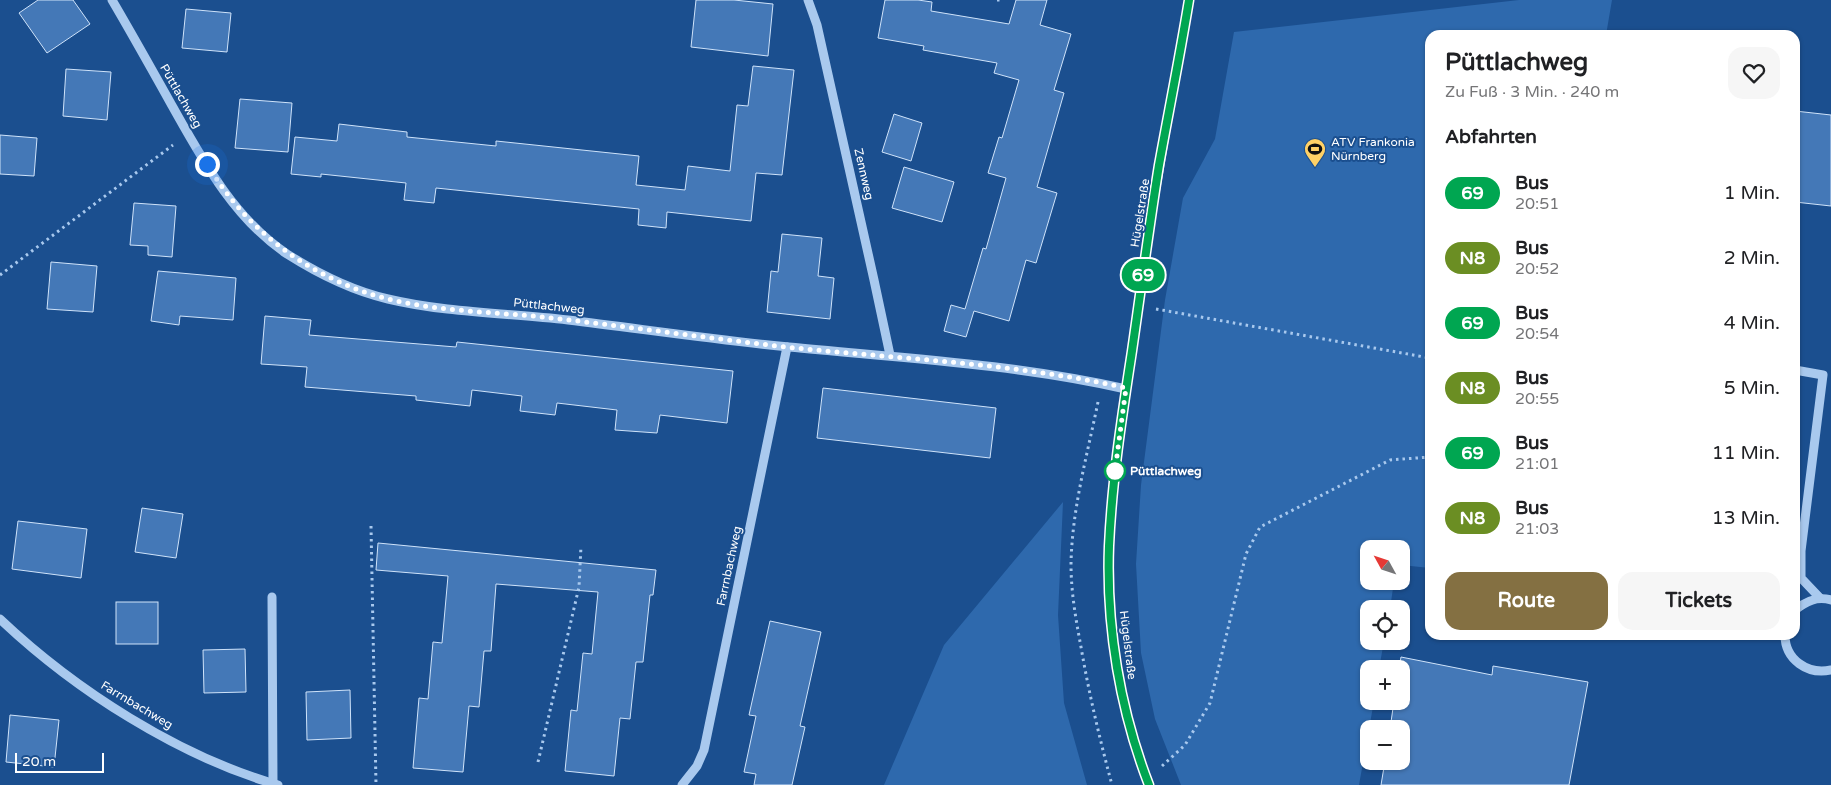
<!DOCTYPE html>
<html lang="de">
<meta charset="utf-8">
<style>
body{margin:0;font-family:"Varela Round",sans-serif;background:#f6f6f6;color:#202124;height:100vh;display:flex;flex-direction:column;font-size:19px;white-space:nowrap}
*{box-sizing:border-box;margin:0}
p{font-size:16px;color:#757577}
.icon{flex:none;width:28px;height:28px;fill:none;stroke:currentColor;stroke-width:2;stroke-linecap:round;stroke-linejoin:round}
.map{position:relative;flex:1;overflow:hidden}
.details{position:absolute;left:1425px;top:30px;width:375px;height:610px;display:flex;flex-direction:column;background:#fff;border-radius:15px;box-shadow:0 1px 4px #0004}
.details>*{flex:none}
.badge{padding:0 10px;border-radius:16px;font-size:18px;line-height:32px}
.needle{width:32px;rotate:310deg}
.tools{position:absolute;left:1360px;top:540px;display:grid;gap:10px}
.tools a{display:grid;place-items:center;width:50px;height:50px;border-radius:10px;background:#fff;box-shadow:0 1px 4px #0004;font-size:25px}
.scale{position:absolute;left:15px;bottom:12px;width:89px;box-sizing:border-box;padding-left:5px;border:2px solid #fff;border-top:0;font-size:14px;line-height:18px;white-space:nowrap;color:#fff;-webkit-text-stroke:4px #1b4f8f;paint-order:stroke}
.you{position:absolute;width:25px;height:25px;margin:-12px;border:4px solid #fff;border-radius:50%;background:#1a73e8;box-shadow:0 0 0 8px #1a73e833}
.map>.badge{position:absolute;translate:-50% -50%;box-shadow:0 0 0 2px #fff}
h2{padding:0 20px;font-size:19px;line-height:45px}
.round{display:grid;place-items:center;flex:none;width:52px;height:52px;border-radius:15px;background:#f6f6f6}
.overview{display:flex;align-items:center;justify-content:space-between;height:85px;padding:0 20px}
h1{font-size:24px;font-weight:700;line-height:38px}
.cta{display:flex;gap:10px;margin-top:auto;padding:10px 20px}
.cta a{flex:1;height:58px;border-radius:15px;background:#847042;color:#fff;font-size:20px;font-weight:700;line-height:58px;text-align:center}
.cta a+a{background:#f6f6f6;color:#202124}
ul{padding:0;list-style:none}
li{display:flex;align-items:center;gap:15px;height:65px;padding:0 20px}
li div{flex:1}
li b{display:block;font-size:19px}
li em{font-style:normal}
li .badge{min-width:55px;font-weight:700;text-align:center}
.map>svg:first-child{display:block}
</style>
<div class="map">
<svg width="1831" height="785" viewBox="0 0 1831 785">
<rect width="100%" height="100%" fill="#1b4f8f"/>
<g fill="#2e69ad">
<polygon points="1519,0 1612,0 1606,35 1430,35 1430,568 1401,565 1401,549 1369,549 1369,581 1394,581 1390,609 1369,609 1369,641 1384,641 1379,669 1369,669 1369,701 1374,701 1359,785 1181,785 1155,719 1141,653 1136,564 1141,485 1165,300 1183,198 1215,139 1234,32"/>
<polygon points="1063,502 1058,615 1064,703 1087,785 884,785 944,645"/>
</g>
<g fill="#4478b7" stroke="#cfe3fa">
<polygon points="38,0 73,0 90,24 47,53 19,13"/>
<polygon points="696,0 734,0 773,4 768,56 691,47"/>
<polygon points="885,0 918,0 932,2 931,11 1009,24 1016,0 1047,0 1040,25 1071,34 1054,90 1064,93 1037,187 1057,193 1036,263 1026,260 1009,321 974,311 966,337 944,331 951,305 965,309 983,248 986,249 1006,178 988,173 999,137 1002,138 1019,80 994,73 997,63 923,50 924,46 878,38"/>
<polygon points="186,9 231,13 227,52 182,48"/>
<polygon points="753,66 794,70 782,175 756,173 751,221 667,212 666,228 638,225 639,209 436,188 434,203 404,200 406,183 321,174 321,177 291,174 295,137 337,141 339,124 407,132 407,137 496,146 496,141 639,156 636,185 685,190 688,166 730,171 737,105 748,106"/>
<polygon points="66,69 111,72 107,120 63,116"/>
<polygon points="240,99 292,103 288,152 235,148"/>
<polygon points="1795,111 1831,115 1831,206 1795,202"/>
<polygon points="894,114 922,123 911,161 882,152"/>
<polygon points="0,135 37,138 34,176 0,174"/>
<polygon points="904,167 954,182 942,222 892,208"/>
<polygon points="134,203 176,206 172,257 148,255 148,246 130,245"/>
<polygon points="782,234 822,238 818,276 834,278 830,319 767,312 771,271 778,272"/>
<polygon points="51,262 97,266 93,312 47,309"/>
<polygon points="158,271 236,278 233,320 180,316 179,325 151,321"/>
<polygon points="265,316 311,320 309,335 456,347 457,342 733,371 727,423 660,415 657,433 615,430 617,410 557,403 555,415 520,411 522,396 472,390 470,406 416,400 416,396 305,387 307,367 261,364"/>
<polygon points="823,388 996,408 990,458 817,438"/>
<polygon points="142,508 183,514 176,558 135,552"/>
<polygon points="18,521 87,529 81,578 12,569"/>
<polygon points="378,543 656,570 653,595 650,595 643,662 636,662 630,719 620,718 614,776 565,771 571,710 577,711 583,653 592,654 598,592 496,584 491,651 484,651 479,707 469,706 463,772 413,768 419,698 428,699 433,642 442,643 448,576 376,570"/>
<rect x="116" y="602" width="42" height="42"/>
<polygon points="770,621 821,632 800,726 805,727 792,785 754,785 756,774 744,772 756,716 749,715"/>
<polygon points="245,649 246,692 204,693 203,650"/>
<polygon points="1401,657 1492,675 1493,666 1588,682 1569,785 1381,785 1385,761 1401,761 1401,729 1390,729 1394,701 1401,701 1401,669 1399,669"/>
<polygon points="350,690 351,738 307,740 306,692"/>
<polygon points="10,715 59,720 54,767 6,762"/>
</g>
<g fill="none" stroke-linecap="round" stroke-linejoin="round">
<g stroke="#a9c9ee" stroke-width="3" stroke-dasharray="2.5 4" stroke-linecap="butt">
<polyline points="997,0 1001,0"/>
<polyline points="0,275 173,145"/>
<polyline points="1156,309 1430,358"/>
<path d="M1098 402C1087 456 1072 509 1071 564 1071 593 1076 620 1081 647 1089 694 1100 740 1112 785"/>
<polyline points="371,526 376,785"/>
<polyline points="538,762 579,587 581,546"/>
<polyline points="1162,766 1185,745 1210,703 1246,554 1260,527 1390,460 1430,457"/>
</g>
<g stroke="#a9c9ee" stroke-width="9">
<path d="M112 0C132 34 151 68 170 102 201 157 233 218 287 254 317 273 353 291 388 299 447 313 509 313 568 320 642 329 716 340 789 347 902 358 1016 364 1126 389"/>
<polyline points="808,0 817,25 874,280 890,355"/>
<polyline points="1795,370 1823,375 1801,551 1801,578 1820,598"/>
<polyline points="272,597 273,783"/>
<path d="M1795 610C1806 601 1817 596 1831 600"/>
<path d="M0 619C75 690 178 756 278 785"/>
<path d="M1785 635C1785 660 1808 675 1831 670"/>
<polyline points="682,785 697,766 704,750 787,347"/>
<path d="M1149 785C1120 710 1106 626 1109 546 1112 480 1123 416 1132 351 1140 289 1149 227 1160 165 1169 110 1180 55 1189 0"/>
</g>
</g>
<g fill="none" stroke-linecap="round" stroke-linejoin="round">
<g stroke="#fff" stroke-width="11">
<path id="line" d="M1149 785C1120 710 1106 627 1109 546 1112 480 1122 416 1132 351 1141 289 1149 227 1159 165 1169 110 1180 55 1189 0"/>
</g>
<use href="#line" stroke="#00a651" stroke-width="8"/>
<path stroke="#fff" stroke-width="5" stroke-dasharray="0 9" d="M207 164C240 219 286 259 344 284 409 313 483 310 552 318 630 327 708 338 786 347 899 359 1014 363 1126 388L1115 471"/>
</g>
<defs>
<g id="stadium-pin" transform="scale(1.125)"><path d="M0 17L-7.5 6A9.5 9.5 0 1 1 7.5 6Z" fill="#ffd166" stroke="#1b4f8f"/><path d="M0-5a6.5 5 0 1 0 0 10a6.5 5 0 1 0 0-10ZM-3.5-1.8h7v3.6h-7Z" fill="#111"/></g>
</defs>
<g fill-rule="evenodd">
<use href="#stadium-pin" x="1315" y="149"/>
</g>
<circle fill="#fff" stroke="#00a651" stroke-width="2.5" cx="1115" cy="471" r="10"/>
<g text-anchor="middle" stroke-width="4" stroke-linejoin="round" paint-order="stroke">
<g font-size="12" fill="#fff" stroke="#1b4f8f">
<text transform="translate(181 96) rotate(60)" y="4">Püttlachweg</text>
<text transform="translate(864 174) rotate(77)" y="4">Zennweg</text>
<text transform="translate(1140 213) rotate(-81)" y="4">Hügelstraße</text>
<text transform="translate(549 306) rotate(6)" y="4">Püttlachweg</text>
<text transform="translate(729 566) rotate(-78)" y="4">Farrnbachweg</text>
<text transform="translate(1128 645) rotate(83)" y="4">Hügelstraße</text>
<text transform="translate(137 705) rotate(31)" y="4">Farrnbachweg</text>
</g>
<g font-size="12" fill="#fff" stroke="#1b4f8f" text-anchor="start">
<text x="1331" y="146">ATV Frankonia<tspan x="1331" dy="14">Nürnberg</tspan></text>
</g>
<g font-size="12" font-weight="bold" fill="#fff" stroke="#1b4f8f" text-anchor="start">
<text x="1130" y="475">Püttlachweg</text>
</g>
</g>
</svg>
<div class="tools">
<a><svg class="needle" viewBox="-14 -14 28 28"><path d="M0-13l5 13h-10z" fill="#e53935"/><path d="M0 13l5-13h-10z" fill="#757577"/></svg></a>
<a><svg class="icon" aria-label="locate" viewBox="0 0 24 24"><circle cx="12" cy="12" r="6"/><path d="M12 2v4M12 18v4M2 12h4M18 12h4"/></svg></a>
<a>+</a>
<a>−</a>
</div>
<div class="scale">20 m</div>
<div class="you" style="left:207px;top:164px"></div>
<b class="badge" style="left:1143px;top:275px;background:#00a651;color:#fff">69</b>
<section class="details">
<div class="overview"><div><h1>Püttlachweg</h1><p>Zu Fuß · 3 Min. · 240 m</p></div><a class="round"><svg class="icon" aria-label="heart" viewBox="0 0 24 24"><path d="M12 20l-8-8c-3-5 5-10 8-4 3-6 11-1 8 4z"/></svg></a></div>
<h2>Abfahrten</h2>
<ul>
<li><span class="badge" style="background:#00a651;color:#fff">69</span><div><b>Bus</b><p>20:51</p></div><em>1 Min.</em></li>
<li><span class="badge" style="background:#6b8e23;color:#fff">N8</span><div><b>Bus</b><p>20:52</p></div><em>2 Min.</em></li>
<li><span class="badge" style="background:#00a651;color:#fff">69</span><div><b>Bus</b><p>20:54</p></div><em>4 Min.</em></li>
<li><span class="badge" style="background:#6b8e23;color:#fff">N8</span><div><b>Bus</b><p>20:55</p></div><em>5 Min.</em></li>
<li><span class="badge" style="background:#00a651;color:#fff">69</span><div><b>Bus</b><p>21:01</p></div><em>11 Min.</em></li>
<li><span class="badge" style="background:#6b8e23;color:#fff">N8</span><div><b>Bus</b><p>21:03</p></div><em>13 Min.</em></li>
</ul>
<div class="cta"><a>Route</a><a>Tickets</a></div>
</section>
</div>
